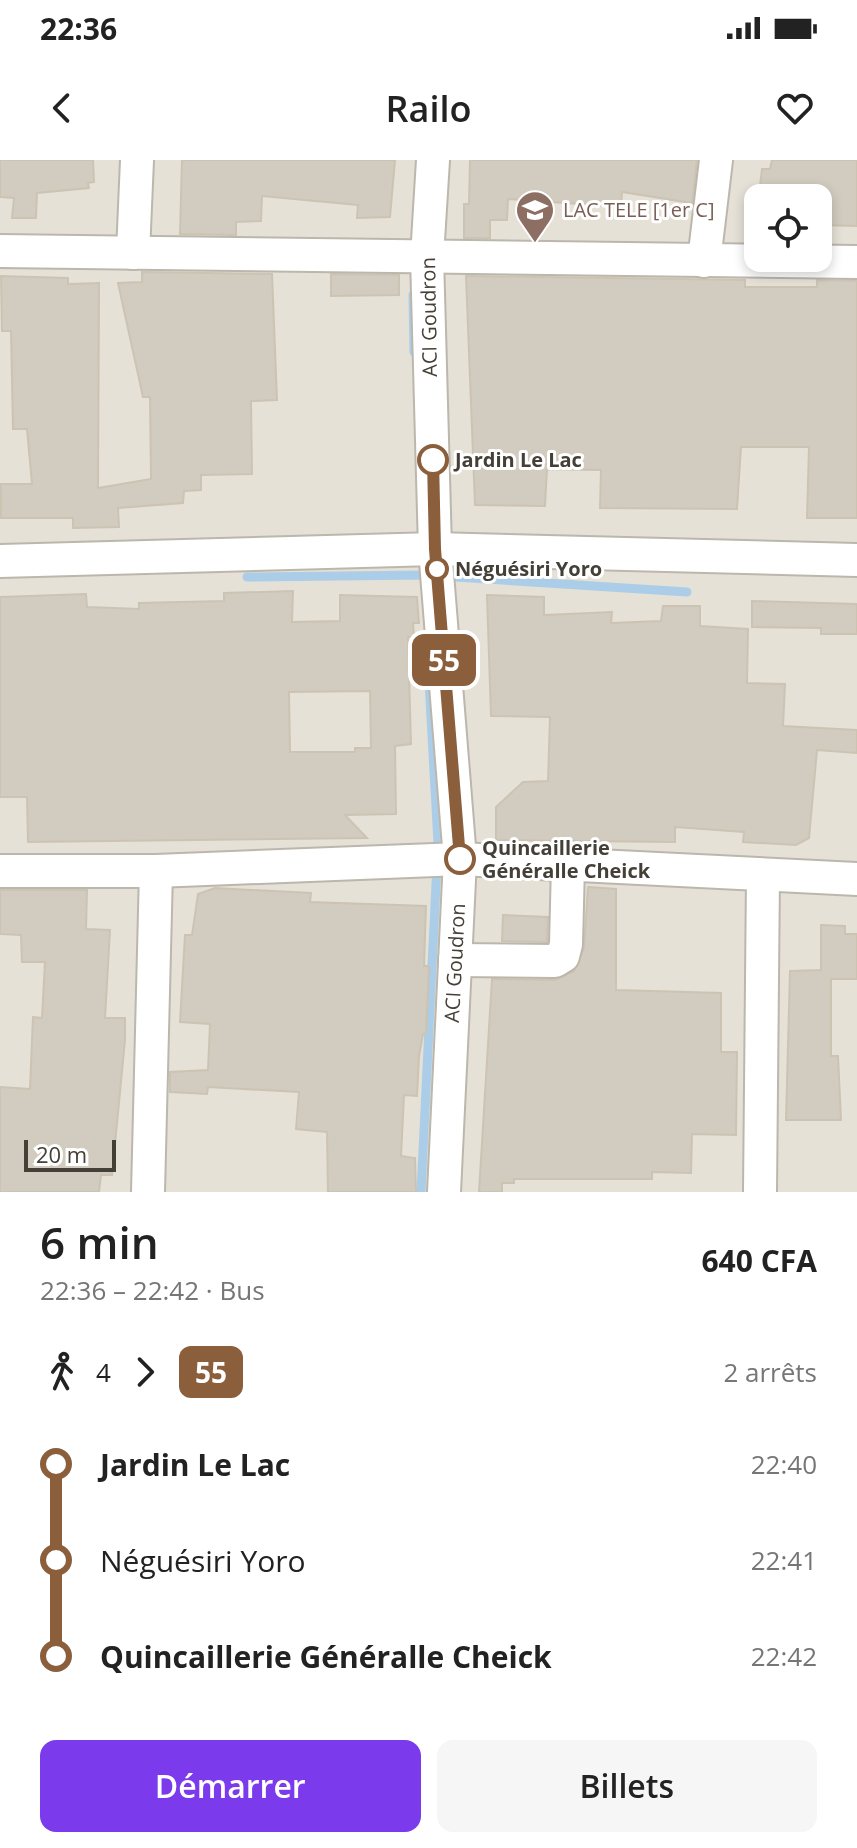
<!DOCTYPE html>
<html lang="fr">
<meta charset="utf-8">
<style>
body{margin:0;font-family:"Open Sans",sans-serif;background:#f6f6f6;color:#222;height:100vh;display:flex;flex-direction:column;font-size:30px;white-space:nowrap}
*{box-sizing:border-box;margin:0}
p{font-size:26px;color:#767676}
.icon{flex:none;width:44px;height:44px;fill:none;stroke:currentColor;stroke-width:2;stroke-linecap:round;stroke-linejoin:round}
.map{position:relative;height:1032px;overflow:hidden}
.panel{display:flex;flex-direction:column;background:#fff;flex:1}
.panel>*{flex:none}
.badge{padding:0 16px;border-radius:12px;font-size:28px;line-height:52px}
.buttons{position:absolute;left:744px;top:24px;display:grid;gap:16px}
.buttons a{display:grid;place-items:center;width:88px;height:88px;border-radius:16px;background:#fff;box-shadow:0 4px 12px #0003;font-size:40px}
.scale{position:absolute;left:24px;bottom:20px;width:92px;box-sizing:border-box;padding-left:8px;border:4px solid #444038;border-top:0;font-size:22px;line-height:28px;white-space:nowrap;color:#444038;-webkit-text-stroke:6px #fff;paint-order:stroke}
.map>.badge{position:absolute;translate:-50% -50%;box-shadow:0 0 0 4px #fff}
.legs{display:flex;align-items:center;gap:12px;height:88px;padding:0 40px;font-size:26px}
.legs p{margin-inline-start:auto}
.headline{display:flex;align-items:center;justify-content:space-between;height:136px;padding:0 40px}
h1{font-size:44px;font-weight:600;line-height:60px}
.button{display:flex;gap:16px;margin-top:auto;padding:16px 40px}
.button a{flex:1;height:92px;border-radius:16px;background:#7c3aed;color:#fff;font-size:32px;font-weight:600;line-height:92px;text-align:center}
.button a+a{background:#f6f6f6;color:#222}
ul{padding:0 40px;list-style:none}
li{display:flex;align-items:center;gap:28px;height:96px;font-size:30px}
li i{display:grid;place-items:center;width:12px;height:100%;margin:0 10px;background:currentColor}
li i::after{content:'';width:20px;height:20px;margin:-10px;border:6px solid;border-radius:50%;background:#fff}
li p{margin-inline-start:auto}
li:first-child i{background:linear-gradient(#0000 50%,currentColor 0)}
li:last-child i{background:linear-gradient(currentColor 50%,#0000 0)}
.status{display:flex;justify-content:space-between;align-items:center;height:56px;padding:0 40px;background:#fff;direction:ltr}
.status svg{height:22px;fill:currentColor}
header{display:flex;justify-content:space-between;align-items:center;height:104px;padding:0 40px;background:#fff;font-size:36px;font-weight:600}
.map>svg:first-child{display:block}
</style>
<div class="status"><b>22:36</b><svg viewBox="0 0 49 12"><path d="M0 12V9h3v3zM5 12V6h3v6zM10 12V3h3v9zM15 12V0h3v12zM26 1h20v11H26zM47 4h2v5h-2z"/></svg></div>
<header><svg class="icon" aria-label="back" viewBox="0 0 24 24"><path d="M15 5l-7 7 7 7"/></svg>Railo<svg class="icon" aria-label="heart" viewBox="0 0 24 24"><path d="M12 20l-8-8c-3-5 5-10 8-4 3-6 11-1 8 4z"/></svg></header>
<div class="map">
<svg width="857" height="1032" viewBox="0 0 857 1032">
<rect width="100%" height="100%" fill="#f2efe8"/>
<path fill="#e5e1d7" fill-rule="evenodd" d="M0 0H857V1032H0ZM758 38H818V98H758Z"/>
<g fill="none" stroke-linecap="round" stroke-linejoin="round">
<g stroke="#accde7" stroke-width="9">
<polyline points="413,135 414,192"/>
<polyline points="247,417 424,415 687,432"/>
<polyline points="421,1032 438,683 428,503"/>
</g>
</g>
<g fill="#d2cbbf" stroke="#ccc3b3" stroke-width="2" fill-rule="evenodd">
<polygon points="0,0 93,0 94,22 88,23 89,28 37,33 36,58 12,58 14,38 0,37"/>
<polygon points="182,0 395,0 390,57 357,58 358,45 262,36 261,61 236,62 236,75 180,74"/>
<polygon points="470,0 697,0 692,43 622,32 621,47 508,39 507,60 490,60 490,78 464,78 464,44 469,44"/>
<polygon points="772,0 857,0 857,66 818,65 818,38 759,35 762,9 770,9"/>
<polygon points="142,112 272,114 277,240 251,241 252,314 201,315 201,330 184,331 183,343 118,348 119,367 73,368 73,358 1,358 1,324 32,324 27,269 13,269 11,171 2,171 1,116 68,118 68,124 99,123 98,328 151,319 150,237 143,237 118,123 142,122"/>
<polygon points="331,114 399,115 399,135 331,136"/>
<polygon points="466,116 745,120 745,127 817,127 817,120 857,121 857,358 807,358 809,287 741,287 737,349 600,348 601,310 547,309 545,346 475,345"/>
<path d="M293 431 292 462 340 461V435L417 437 419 463H413L414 477H408L411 584 395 586 396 654 345 655 367 678 28 682 27 637H0V437L86 434 87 447 139 449V443L224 441V433ZM370 531 371 588H355V592H290L289 532Z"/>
<polygon points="487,435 544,437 544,455 612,452 611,463 661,461 663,446 700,446 700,466 748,469 747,523 785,524 783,566 857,570 857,593 817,590 809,678 796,685 743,682 744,672 675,667 675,682 496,680 496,647 523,622 548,621 550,557 491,556"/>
<polygon points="752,441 857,444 857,474 821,474 821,468 752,467"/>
<polygon points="588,727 616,729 616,830 721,833 721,892 737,892 736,975 692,974 691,1013 652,1012 652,1019 514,1019 514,1023 502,1023 502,1032 479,1032 492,819 555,820 574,811 584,788"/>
<polygon points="215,728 311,733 310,742 426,746 424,806 429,806 426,874 423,874 419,896 417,936 404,935 401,996 415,998 416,1032 328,1032 327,972 296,969 299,932 208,927 207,934 170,932 170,912 208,910 210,864 180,862 185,775 192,775 198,734"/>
<polygon points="0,730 87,730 86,769 110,770 105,858 125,858 125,880 112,1015 101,1015 99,1032 0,1032 0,927 30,929 33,857 42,858 45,802 22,802 21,775 0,774"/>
<polygon points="503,755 548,757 547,782 502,781"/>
<polygon points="821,765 845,766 845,774 857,774 857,819 831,819 831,896 838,896 841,960 786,960 790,811 821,810"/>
</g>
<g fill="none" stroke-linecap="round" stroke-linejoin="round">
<g stroke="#bcb7ac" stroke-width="36">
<g id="minor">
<polyline points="433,0 427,97 435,389 460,699 444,1032"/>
<polyline points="0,91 857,102"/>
<polyline points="133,93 137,0"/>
<polyline points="704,101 716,0"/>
<polyline points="0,401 435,389 857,400"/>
<polyline points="0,711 156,711 460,699 857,719"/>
<polyline points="455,800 555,801 563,796 566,784 568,705"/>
<polyline points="148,1032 156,711"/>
<polyline points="760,1032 763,715"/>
</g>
</g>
<use href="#minor" stroke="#fff" stroke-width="32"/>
</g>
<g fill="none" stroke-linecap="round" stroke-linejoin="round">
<g stroke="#fff" stroke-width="18">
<polyline id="line-1" points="433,300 435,389 460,699"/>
</g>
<use href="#line-1" stroke="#8b5e3c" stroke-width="12"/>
</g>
<defs>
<g id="school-pin" transform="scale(2)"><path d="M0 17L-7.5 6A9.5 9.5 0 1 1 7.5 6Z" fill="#8d6e63" stroke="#fff"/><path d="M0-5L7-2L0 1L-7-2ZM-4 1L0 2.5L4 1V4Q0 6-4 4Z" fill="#fff"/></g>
</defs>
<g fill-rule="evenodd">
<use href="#school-pin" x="535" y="50"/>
</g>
<g fill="#fff" stroke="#8b5e3c" stroke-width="4">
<circle cx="433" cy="300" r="14"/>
<circle cx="437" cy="409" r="10"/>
<circle cx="460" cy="699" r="14"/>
</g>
<g text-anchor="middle" stroke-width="6" stroke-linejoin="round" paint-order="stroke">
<g font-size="20" fill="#785e54" stroke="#fff" text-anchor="start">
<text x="563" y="57">LAC TELE [1er C]</text>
</g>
<g font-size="20" fill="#444038" stroke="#fff">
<text transform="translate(429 157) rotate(-91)" y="7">ACI Goudron</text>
<text transform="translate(455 803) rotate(-87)" y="7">ACI Goudron</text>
</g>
<g font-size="20" font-weight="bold" fill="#444038" stroke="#fff" text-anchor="start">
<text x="455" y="307">Jardin Le Lac</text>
<text x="455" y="416">Néguésiri Yoro</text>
<text x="482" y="695">Quincaillerie<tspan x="482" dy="23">Généralle Cheick</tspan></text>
</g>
</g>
</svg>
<div class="buttons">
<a><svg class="icon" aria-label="locate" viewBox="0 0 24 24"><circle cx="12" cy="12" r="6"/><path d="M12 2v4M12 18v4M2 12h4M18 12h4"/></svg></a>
</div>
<div class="scale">20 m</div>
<b class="badge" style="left:444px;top:500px;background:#8b5e3c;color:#fff">55</b>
</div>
<section class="panel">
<div class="headline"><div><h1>6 min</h1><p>22:36 – 22:42 · Bus</p></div><b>640 CFA</b></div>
<div class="legs"><svg class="icon" aria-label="walk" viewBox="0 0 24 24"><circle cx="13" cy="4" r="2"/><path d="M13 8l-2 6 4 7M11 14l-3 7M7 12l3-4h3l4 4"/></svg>4<svg class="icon" aria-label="forward" viewBox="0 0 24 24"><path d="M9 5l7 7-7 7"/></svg><b class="badge" style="background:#8b5e3c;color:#fff">55</b><p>2 arrêts</p></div>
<ul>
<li><i style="color:#8b5e3c"></i><b>Jardin Le Lac</b><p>22:40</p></li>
<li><i style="color:#8b5e3c"></i><span>Néguésiri Yoro</span><p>22:41</p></li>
<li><i style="color:#8b5e3c"></i><b>Quincaillerie Généralle Cheick</b><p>22:42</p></li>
</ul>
<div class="button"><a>Démarrer</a><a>Billets</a></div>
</section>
